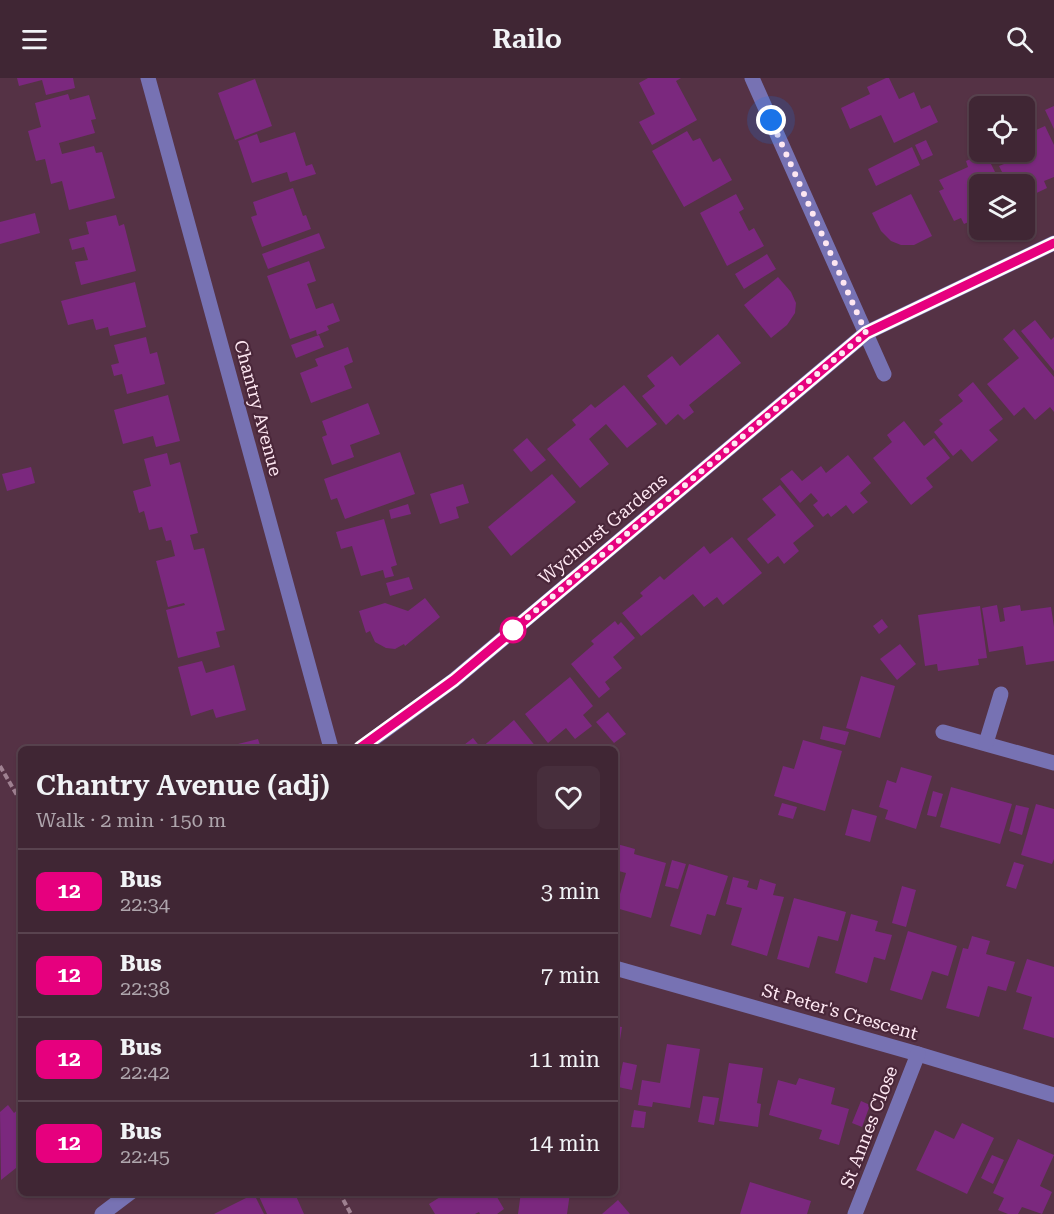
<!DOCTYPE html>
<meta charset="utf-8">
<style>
body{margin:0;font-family:"Roboto Serif",serif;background:#472e3c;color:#f1f3f6;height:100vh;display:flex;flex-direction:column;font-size:22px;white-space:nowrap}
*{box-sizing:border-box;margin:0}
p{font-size:20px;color:#aea5ac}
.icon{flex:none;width:33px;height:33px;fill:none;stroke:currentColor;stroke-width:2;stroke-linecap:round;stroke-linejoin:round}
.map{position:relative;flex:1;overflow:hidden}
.panel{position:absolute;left:18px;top:668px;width:600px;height:450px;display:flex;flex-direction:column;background:#402634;border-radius:9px;box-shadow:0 2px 4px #0004,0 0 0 2px #59434f}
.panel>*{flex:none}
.badge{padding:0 12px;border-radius:9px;font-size:21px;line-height:39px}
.tools{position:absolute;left:969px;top:18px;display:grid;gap:12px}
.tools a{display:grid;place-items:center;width:66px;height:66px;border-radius:9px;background:#402634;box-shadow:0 2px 4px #0004,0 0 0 2px #59434f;font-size:30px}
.you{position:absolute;width:30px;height:30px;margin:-15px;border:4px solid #fff;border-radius:50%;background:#1a73e8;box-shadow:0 0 0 9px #1a73e833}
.map>.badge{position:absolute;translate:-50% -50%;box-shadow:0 0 0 3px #fff}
.round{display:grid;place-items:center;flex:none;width:63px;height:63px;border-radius:9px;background:#472e3c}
.headline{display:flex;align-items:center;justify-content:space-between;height:102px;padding:0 18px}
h1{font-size:28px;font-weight:600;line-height:45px}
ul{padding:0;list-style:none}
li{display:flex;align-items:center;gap:18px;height:84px;padding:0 18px;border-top:2px solid #59434f}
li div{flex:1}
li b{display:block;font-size:22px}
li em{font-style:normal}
li .badge{min-width:66px;font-weight:700;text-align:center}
header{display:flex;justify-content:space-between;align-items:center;height:78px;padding:0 18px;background:#402634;font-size:27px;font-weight:600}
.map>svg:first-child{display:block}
</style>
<header><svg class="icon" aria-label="menu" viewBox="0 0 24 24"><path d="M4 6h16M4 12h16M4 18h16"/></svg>Railo<svg class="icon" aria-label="search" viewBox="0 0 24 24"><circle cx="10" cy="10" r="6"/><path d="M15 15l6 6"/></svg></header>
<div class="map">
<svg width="1054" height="1136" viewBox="0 0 1054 1136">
<rect width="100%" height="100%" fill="#553245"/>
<g fill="#7b287e">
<polygon points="17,0 73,0 75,10 46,17 42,2 19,8"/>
<polygon points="648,0 681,0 676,3 697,42 652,67 639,44 655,36 639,5"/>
<polygon points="886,0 889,0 899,21 914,14 921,31 930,27 938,44 894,65 881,37 850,51 841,30 870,16 867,9"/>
<polygon points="255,1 272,48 235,62 218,15"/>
<polygon points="68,16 70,22 89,17 96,41 91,42 95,55 59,65 62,76 94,68 96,75 102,74 115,120 69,132 62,103 51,106 45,81 36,83 28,53 41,49 35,25"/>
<polygon points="1054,28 1054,51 1045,32"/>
<polygon points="1045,48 1054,67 1054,99 1044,103 1047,110 1024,121 1024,106 1008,106 999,88 1004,86 999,77 1006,74 1024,74 1024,65 1028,63 1025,57"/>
<polygon points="687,53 693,63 700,60 713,84 720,80 732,102 684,129 652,73"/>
<polygon points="295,54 306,88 312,86 316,96 290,104 287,94 252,105 238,63 257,56 260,65"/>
<polygon points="926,62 933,77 922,82 915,67"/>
<polygon points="912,69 920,87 876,108 868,91"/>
<polygon points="985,74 1001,106 980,106 980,139 964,146 961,140 954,143 939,113 944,111 939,102 968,89 966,83"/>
<polygon points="293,110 303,138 306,137 311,151 262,169 251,139 257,137 253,124"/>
<polygon points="736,116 744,131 739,134 749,153 754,150 764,168 727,188 700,135"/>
<polygon points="911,116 932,158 914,167 901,167 891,163 881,153 872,135"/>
<polygon points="35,135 40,155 0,166 0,144"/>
<polygon points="116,137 119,148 124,146 136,193 81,207 75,184 88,182 84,169 72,172 69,161 89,156 86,144"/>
<polygon points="319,155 325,170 268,191 262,176"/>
<polygon points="767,176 776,191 744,211 735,196"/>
<polygon points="309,183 316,203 307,206 316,231 333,225 340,243 327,248 329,252 317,257 316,252 290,261 267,198"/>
<polygon points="778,199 791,214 796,225 795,235 787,247 771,260 744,227"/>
<polygon points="135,204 146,249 110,258 108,249 96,252 93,241 68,247 61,223"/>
<polygon points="1035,242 1051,262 1054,259 1054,293 1021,253"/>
<polygon points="1014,251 1054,299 1054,334 1050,329 1035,342 1024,329 1014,338 987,306 1019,280 1003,261"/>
<polygon points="718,256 741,285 689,327 694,334 684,342 678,336 666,347 642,318 655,308 647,298 672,278 680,288"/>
<polygon points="319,257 324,269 296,280 291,267"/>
<polygon points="146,259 150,276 157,274 165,306 127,316 122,296 114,298 111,287 119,285 114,267"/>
<polygon points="348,269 353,284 344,288 352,310 311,325 300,295 318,288 315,281"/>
<polygon points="973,304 1003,341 989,352 998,362 972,384 961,371 953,378 934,354 943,346 939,342 963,323 958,317"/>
<polygon points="624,307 657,346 627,370 606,346 589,361 609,386 580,410 547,371 576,347 572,342 583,333 591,326 595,330"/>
<polygon points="168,317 180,363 156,369 153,358 123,366 114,332"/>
<polygon points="368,325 380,356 350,367 354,379 332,387 322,359 327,357 322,343"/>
<polygon points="904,343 924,368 934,360 950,380 926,400 933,409 911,427 873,380 892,364 887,357"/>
<polygon points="527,360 546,382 531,394 513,372"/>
<polygon points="400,374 415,416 345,441 337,420 331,422 324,401"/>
<polygon points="167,375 170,387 180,384 198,455 190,457 194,472 204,470 225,552 216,554 220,569 178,580 166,532 185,527 184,525 168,529 156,483 175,478 171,462 166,463 162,449 149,452 144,433 139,435 133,413 151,408 144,381"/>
<polygon points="848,377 871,405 860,415 868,424 853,436 846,427 831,439 828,435 823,439 813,427 818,423 811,415 800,425 780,401 792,392 802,403 821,388 826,395"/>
<polygon points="31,389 35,405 7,413 2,396"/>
<polygon points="552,396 576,424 511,478 488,449"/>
<polygon points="463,406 469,425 456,429 459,440 440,446 430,416"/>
<polygon points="780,407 814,448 793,465 799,473 784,486 778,478 768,486 747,461 776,437 762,421"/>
<polygon points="408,426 411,436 391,441 389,432"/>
<polygon points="384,441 397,487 391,489 394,498 385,500 383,492 361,498 352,468 341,471 336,454"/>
<polygon points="732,459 762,495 723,527 717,519 704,529 693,516 641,558 622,535 643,518 640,515 660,498 664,502 704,468 710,476"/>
<polygon points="409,499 413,511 390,518 386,505"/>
<polygon points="425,520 440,539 405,568 404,566 395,571 386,570 375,564 370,553 366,555 359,533 385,525 408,533"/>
<polygon points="997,527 1000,544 1005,543 1003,530 1020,527 1021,533 1051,529 1054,549 1054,583 1026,587 1023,568 989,574 982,530"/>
<polygon points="980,528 987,580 978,581 979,587 938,593 937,586 925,588 918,537"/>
<polygon points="882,541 888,549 879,556 873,548"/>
<polygon points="615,543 618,547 621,544 635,560 613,579 622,590 605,604 610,611 599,620 571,586 594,566 591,563"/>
<polygon points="900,566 916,586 897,602 880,581"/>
<polygon points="202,583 206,595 234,587 246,632 216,640 213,631 191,638 178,589"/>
<polygon points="861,598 895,608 880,660 846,650"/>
<polygon points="570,599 593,628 583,637 592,648 575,661 566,650 548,665 525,636"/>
<polygon points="608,634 626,656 614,665 596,644"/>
<polygon points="514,642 537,670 460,670 473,660 481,670"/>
<polygon points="823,648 849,654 845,667 820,661"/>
<polygon points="258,661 261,670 222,670"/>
<polygon points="803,662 842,673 825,733 774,718 783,688 794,691"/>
<polygon points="901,689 932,698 916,751 885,741 888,732 879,729 887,702 896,705"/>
<polygon points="951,709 1012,726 1000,766 940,749"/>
<polygon points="933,713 943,716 936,739 927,737"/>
<polygon points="782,725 797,729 793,741 778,737"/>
<polygon points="1036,726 1054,731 1054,781 1052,786 1021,777"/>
<polygon points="1016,727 1029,730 1022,757 1009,753"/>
<polygon points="852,731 877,738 870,764 845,757"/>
<polygon points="617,766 635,771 634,776 666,785 651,840 616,830 626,795 615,792"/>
<polygon points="672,782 686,786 678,811 665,808"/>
<polygon points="1014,784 1024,787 1016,811 1006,808"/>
<polygon points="689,786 728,798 715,838 707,836 701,857 670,848"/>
<polygon points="733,799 749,803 747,809 757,812 760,801 776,806 773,817 784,819 767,878 731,867 742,830 726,826"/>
<polygon points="902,808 916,812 906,849 892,845"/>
<polygon points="794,820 846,834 838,863 818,858 809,890 777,881"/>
<polygon points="851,836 878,843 875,853 892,857 885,882 874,879 867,905 835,895"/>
<polygon points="908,853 957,868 948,898 932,893 922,922 890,912"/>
<polygon points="972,858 990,863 986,876 1015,884 1006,913 988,908 979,939 946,930 963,870 968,871"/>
<polygon points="1027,881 1054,889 1054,960 1023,951 1032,919 1016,914"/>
<polygon points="615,948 622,949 617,982 620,983 616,1008"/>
<polygon points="667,966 700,971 690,1030 653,1024 652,1029 638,1027 642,1002 660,1005"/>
<polygon points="623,984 637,987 632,1012 618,1009"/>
<polygon points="729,985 763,990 757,1025 761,1026 758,1049 719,1043"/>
<polygon points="799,1000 835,1010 831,1026 849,1031 839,1067 819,1061 822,1052 769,1037 778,1002 796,1007"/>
<polygon points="703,1018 719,1020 714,1047 698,1044"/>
<polygon points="861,1023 870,1027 862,1049 852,1045"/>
<polygon points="8,1027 14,1035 21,1029 21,1086 1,1102 0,1034"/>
<polygon points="634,1032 646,1034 644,1050 631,1049"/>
<polygon points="962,1045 994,1060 967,1116 916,1092 935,1052 954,1061"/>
<polygon points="1018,1061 1054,1077 1040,1108 1052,1114 1042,1136 1022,1129 1018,1136 1008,1136 998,1132 1004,1120 993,1115"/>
<polygon points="992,1077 1004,1082 993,1106 981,1100"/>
<polygon points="750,1104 811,1123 807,1136 740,1136"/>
<polygon points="257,1114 304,1114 296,1118 304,1136 267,1136"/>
<polygon points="448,1114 494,1114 504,1131 497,1136 480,1136 479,1134 475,1136 435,1136 429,1126"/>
<polygon points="521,1114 570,1115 567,1136 518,1136"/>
<polygon points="254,1116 264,1136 214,1136"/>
<polygon points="618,1122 630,1136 602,1136"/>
</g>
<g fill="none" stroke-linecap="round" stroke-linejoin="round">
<g stroke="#9f8191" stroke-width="4" stroke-dasharray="6 3" stroke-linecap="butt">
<polyline points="0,688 21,724"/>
<polyline points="339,1114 351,1136"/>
</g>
<g stroke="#7772b3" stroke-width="15">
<polyline points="148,0 331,670"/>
<polyline points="752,0 884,296"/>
<polyline points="943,654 1054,685"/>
<polyline points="986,665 1001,616"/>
<polyline points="361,670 454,602 866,255 1054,165"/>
<polyline points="615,890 918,976 1054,1017"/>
<polyline points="102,1136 131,1114"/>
<polyline points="855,1136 918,976"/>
</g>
</g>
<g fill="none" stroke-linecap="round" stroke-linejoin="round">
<g stroke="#fff" stroke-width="14">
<polyline id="line" points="360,670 454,602 866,255 1054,165"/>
</g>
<use href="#line" stroke="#e6007e" stroke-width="9"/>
<polyline stroke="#fee7f2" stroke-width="6" stroke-dasharray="0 10.8" points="513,552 508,556 866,255 771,42"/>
</g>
<circle fill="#fff" stroke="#e6007e" stroke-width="3" cx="513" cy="552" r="12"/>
<g text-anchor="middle" stroke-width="4.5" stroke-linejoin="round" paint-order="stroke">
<g font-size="18" fill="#fee7f2" stroke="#4a273a">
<text transform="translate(258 330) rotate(75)" y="6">Chantry Avenue</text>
<text transform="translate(603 451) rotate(-40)" y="6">Wychurst Gardens</text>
<text transform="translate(840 934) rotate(16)" y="6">St Peter's Crescent</text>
<text transform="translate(869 1049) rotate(-69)" y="6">St Annes Close</text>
</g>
</g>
</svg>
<div class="tools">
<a><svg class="icon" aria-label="locate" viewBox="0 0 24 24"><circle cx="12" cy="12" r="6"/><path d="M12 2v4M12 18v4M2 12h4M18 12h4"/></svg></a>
<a><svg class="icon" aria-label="layers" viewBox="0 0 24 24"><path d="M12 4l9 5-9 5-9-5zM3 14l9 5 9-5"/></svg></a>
</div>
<div class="you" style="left:771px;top:42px"></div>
<section class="panel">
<div class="headline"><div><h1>Chantry Avenue (adj)</h1><p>Walk · 2 min · 150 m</p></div><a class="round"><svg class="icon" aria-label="heart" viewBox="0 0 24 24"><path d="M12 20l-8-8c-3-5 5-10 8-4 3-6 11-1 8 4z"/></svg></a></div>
<ul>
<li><span class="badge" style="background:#e6007e;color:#fff">12</span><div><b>Bus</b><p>22:34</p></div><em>3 min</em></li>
<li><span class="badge" style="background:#e6007e;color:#fff">12</span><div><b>Bus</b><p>22:38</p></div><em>7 min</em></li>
<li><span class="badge" style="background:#e6007e;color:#fff">12</span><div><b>Bus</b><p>22:42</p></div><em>11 min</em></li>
<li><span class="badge" style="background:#e6007e;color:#fff">12</span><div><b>Bus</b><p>22:45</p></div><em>14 min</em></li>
</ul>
</section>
</div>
